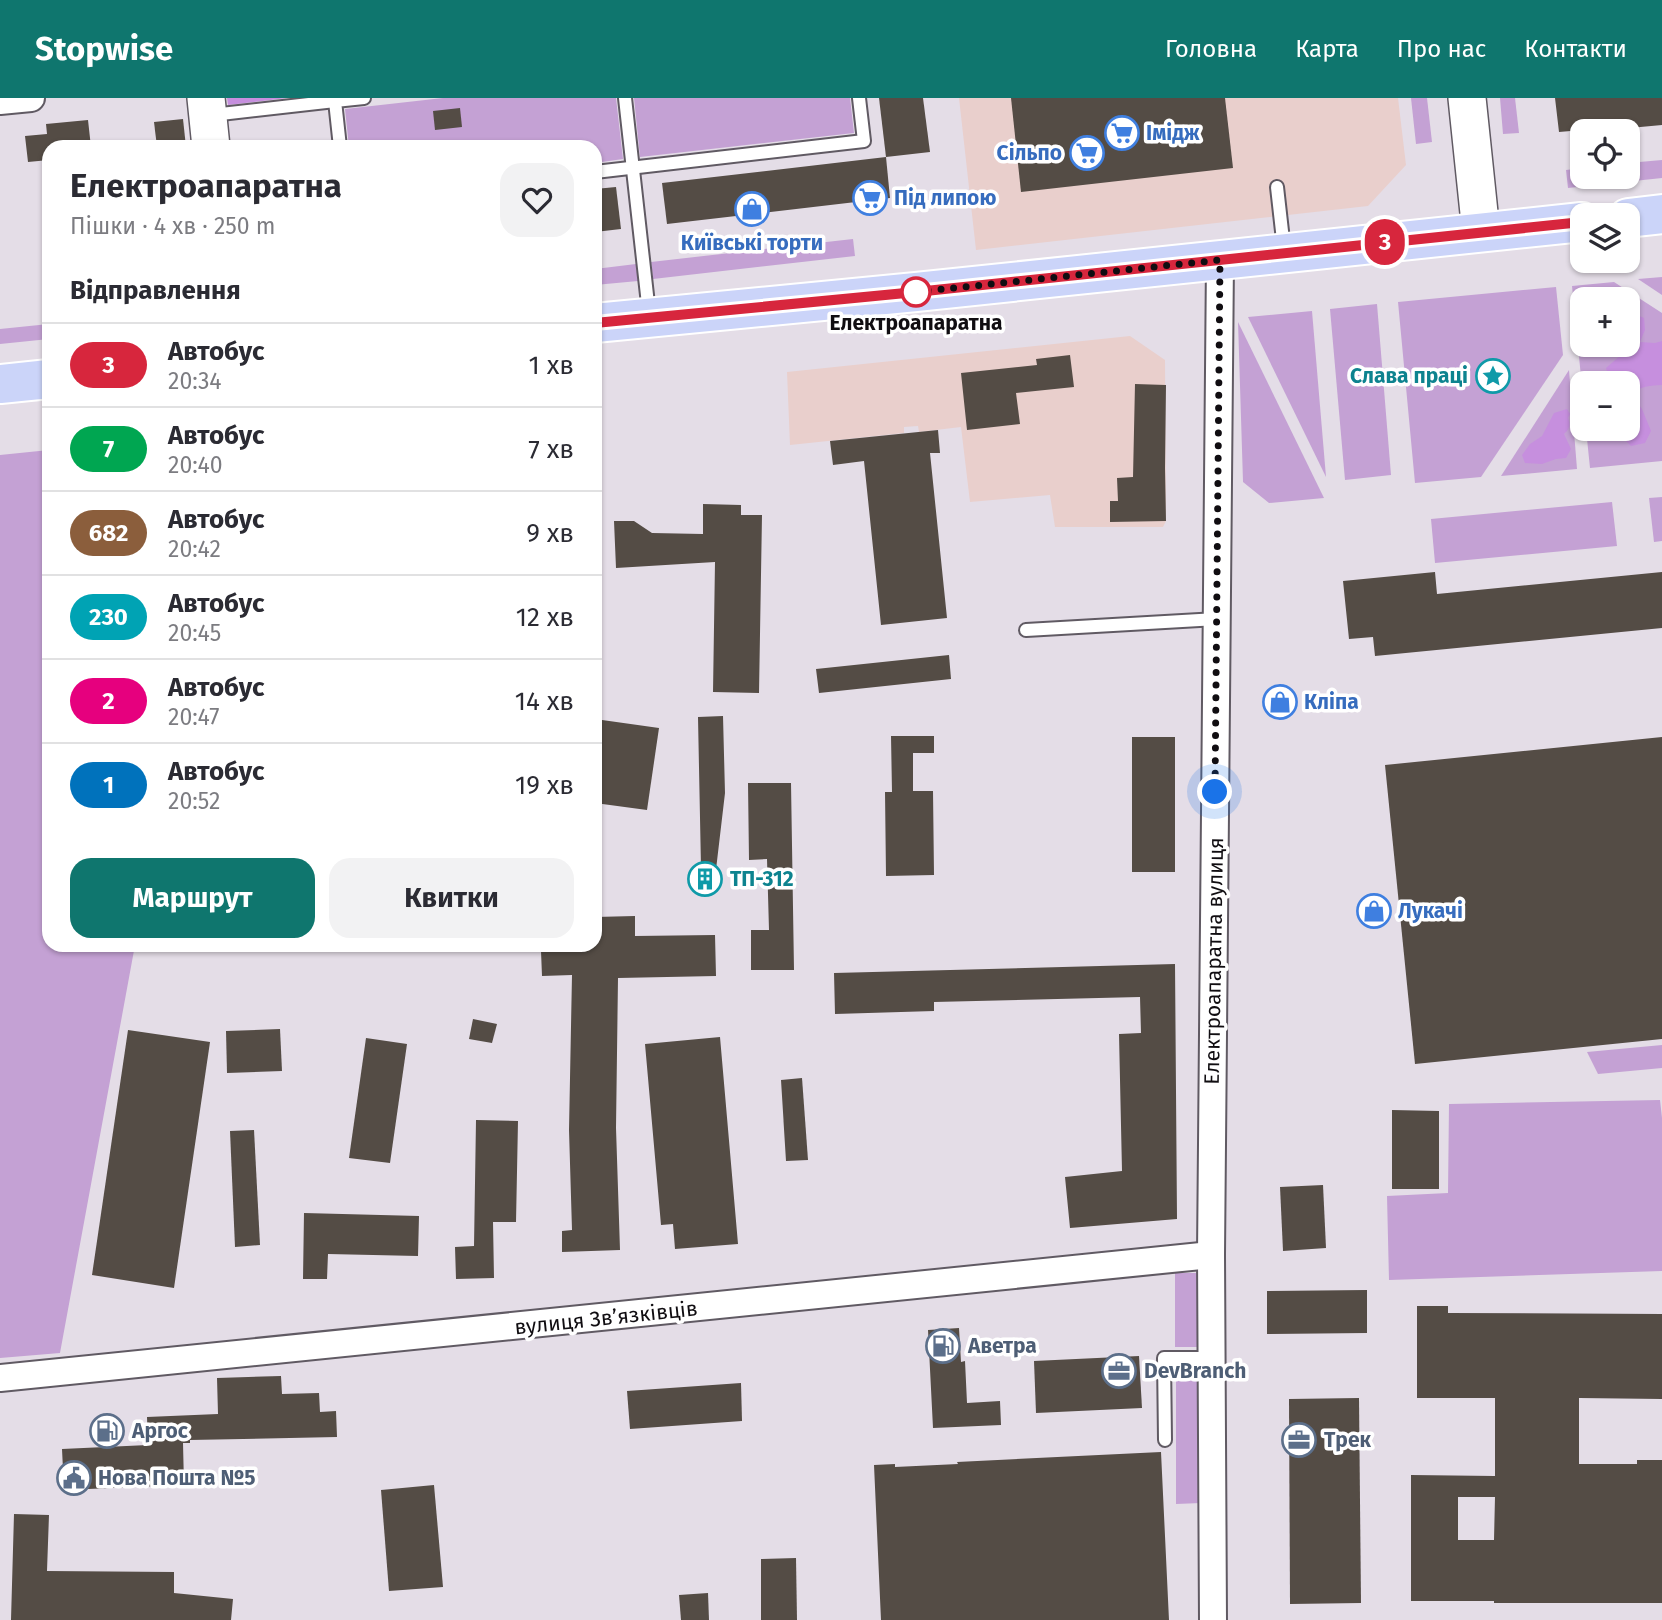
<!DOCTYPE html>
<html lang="uk">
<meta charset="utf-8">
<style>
body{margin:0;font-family:"Fira Sans",sans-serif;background:#f2f2f3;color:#2b2b33;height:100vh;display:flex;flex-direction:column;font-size:26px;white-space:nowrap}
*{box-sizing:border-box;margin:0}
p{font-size:23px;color:#7c7c81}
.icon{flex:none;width:38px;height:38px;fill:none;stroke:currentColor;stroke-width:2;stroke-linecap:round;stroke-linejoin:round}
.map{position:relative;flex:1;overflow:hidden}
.side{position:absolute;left:42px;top:42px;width:560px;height:812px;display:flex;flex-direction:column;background:#fff;border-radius:21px;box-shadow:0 2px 5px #0004}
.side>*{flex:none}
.badge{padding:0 14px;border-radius:23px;font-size:24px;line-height:46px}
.buttons{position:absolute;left:1570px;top:21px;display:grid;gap:14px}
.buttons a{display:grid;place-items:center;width:70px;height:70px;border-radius:14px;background:#fff;box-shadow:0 2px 5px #0004;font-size:35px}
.you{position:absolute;width:35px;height:35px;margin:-18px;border:5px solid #fff;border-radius:50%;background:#1a73e8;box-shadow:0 0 0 10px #1a73e833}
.map>.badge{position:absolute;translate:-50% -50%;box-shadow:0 0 0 4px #fff}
h2{padding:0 28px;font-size:26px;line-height:63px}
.round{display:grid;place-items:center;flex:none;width:74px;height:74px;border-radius:21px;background:#f2f2f3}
.overview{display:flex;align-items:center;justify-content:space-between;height:119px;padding:0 28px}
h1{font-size:33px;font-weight:700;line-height:52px}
.primary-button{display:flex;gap:14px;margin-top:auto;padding:14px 28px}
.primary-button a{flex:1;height:80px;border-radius:21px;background:#0f766e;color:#fff;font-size:28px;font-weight:700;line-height:80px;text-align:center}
.primary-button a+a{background:#f2f2f3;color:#2b2b33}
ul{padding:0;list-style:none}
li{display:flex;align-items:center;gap:21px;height:84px;padding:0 28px;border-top:2px solid #e1e1e2}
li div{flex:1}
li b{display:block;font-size:26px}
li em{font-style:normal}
li .badge{min-width:77px;font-weight:700;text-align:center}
header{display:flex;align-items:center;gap:42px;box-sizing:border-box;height:98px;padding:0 35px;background:#0f766e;color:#fff}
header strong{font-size:33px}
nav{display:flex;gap:38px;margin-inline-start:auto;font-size:24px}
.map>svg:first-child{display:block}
</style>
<header>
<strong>Stopwise</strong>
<nav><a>Головна</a><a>Карта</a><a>Про нас</a><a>Контакти</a></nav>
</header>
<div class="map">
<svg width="1662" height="1522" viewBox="0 0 1662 1522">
<rect width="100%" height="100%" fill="#e4dde7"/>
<g fill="#e9cfcc">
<polygon points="959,0 1398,0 1406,67 1368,108 976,152"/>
<polygon points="1130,238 1165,262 1166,423 1163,429 1055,429 1050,397 970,404 961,329 919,334 918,328 904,329 904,335 790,347 787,274"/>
</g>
<g fill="#c4a1d4" fill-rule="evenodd">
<polygon points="443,0 616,0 623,61 595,65 595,49 349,49 345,11"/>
<polygon points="634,0 850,0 854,35 640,59"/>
<polygon points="1411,0 1427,0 1432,44 1416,46"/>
<polygon points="1500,0 1515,0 1519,35 1503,36"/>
<polygon points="1662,62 1662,80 1568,90 1566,72 1582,70 1582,79 1628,79 1628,65"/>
<polygon points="853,141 855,158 653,181 651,164"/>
<polygon points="636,166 638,183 595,187 595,171"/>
<polygon points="1662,179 1662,197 1638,181"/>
<path d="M1614 184 1662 215V363L1590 370 1586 331H1628V285H1582V289L1572 188ZM1582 201H1628V247H1582Z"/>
<polygon points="1556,189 1563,257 1481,379 1415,385 1398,204"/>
<polygon points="1377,206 1391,377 1345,382 1330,211"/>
<polygon points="1312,213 1326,379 1248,219"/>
<polygon points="1238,224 1324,400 1269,405 1243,384"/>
<polygon points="49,226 49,241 0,246 0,231"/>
<polygon points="1569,272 1577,371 1501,378"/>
<polygon points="49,352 49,847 135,847 60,1255 0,1260 0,357"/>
<polygon points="1662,399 1662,443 1654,444 1649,400"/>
<polygon points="1612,404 1617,448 1435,465 1431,421"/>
<polygon points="1662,947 1662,970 1598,976 1587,954"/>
<polygon points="1660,1002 1662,1020 1662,1173 1389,1182 1387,1098 1448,1095 1449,1006"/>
<rect x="1175" y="1175" width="25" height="74"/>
<polygon points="1176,1275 1200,1275 1201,1405 1176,1406"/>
</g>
<g fill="#c68fde">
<polygon points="227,0 287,0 228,7"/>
<path d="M1628 213 1644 220 1645 232 1640 244 1655 245 1662 243V287C1650 288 1641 287 1632 297L1642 311 1651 333 1645 345 1631 348 1622 339 1625 331H1628V285H1605L1609 281 1606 270 1621 257 1630 247 1628 245Z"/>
<path d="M1567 311 1570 316 1568 320C1571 328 1569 331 1564 336L1571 351 1566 360 1556 361 1542 366 1525 365 1522 357 1530 346 1542 338 1554 315Z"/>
</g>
<g fill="#544c45" fill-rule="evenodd">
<polygon points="879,0 923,0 930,54 886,59"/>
<polygon points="1011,0 1225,0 1233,70 1021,94"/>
<polygon points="1555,0 1662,0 1662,27 1597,33 1594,33 1594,31 1559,34"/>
<polygon points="460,10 462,29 435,32 433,13"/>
<polygon points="183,21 186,49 157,49 154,24"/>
<polygon points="88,22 91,49 49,49 49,62 28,64 25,38 47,36 46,26"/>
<polygon points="886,59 890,100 667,126 662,85"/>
<polygon points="616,89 621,131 595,134 595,91"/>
<polygon points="1070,257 1074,289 1016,295 1020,326 967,332 961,275 1037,267 1036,261"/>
<polygon points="1135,286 1166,287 1165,370 1166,423 1110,424 1110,403 1118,403 1117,380 1133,379"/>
<polygon points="938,332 940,355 930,355 947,520 881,527 864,363 833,367 830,343"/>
<polygon points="703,406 741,407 741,417 762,417 759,595 713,594 715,464 616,470 614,423 634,423 652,435 703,436"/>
<polygon points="1435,474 1437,496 1662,474 1662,530 1375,558 1373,539 1349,541 1343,483"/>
<polygon points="949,557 951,581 819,595 816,571"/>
<polygon points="723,618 725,695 713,797 702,797 702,791 694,790 696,769 701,770 698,619"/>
<polygon points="595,621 659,630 647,712 595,705"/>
<polygon points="891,638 934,638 934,655 913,655 913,693 933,693 934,777 886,778 885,694 892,694"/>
<rect x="1132" y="639" width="43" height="135"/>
<polygon points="1662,639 1662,941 1415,966 1385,667"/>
<polygon points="748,685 791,685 794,872 751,872 751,832 769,832 767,761 749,762"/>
<polygon points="635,818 635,838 715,837 716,878 618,880 616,1030 620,1152 562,1154 562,1133 572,1132 569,1032 572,877 542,878 541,853 553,853 552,847 595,847 595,819"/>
<polygon points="1175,866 1177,1121 1070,1130 1065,1079 1122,1073 1119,936 1141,935 1140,899 934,904 934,913 835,916 834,875"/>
<polygon points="473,921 497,926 492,945 469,941"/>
<polygon points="280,931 282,973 227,975 226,933"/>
<polygon points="128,932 210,944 174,1190 92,1177"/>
<polygon points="720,939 738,1146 675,1151 673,1126 661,1127 645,946"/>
<polygon points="366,940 407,946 390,1065 349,1060"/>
<polygon points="802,980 808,1062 786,1063 781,982"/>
<polygon points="1392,1012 1439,1013 1439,1091 1392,1091"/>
<polygon points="476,1022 518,1023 516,1124 493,1124 494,1180 456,1181 455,1149 474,1148"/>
<polygon points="254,1032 260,1147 235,1149 230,1033"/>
<polygon points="1323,1087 1326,1150 1283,1153 1280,1089"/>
<polygon points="304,1115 419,1118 418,1158 328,1156 327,1181 303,1181"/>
<polygon points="1367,1192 1367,1235 1267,1236 1267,1193"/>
<path d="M1417 1208H1448V1215L1662 1216V1301L1579 1300V1366H1637V1362H1662V1505H1494V1503H1411V1377L1495 1378V1300H1417ZM1458 1399H1495L1494 1442H1458Z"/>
<polygon points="959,1230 961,1264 965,1263 967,1305 1000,1303 1001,1327 933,1330 928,1232"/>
<polygon points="1139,1258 1142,1310 1036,1315 1034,1263"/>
<polygon points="281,1278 282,1296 319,1295 320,1314 336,1313 337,1339 190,1342 190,1345 183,1345 184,1387 64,1392 62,1351 148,1347 147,1319 218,1316 217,1280"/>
<polygon points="741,1285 742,1323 630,1331 627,1293"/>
<polygon points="1359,1300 1361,1505 1290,1506 1289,1301"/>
<polygon points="1161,1354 1169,1522 881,1522 874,1367 895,1366 895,1369 958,1366 957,1364"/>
<polygon points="434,1387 443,1489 389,1493 381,1392"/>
<polygon points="14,1416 49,1417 47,1473 174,1474 174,1495 233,1501 231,1522 11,1522"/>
<polygon points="796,1460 797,1522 761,1522 761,1461"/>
<polygon points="708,1495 709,1522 681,1522 679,1497"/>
</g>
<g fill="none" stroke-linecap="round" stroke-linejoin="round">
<g stroke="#605a63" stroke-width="16">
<g id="lane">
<polyline points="625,0 649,215"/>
<polyline points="212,17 335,3"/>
<polyline points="340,49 335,3 364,0"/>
<polyline points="595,74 864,43 859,0"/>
<polyline points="1277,89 1284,151"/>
<polyline points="1026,532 1217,521"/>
<polyline points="1165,1342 1164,1260 1211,1260"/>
</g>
</g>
<g stroke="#605a63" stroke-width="30">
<g id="street">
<polyline points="0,3 31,0"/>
<polyline points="0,1280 1211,1157"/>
<polyline points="1213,1522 1211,1157 1220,162"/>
</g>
</g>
<g stroke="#605a63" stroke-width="40">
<g id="secondary">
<polyline points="206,0 211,49"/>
<polyline points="1467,0 1481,134"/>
</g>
</g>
<g stroke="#fff" stroke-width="42">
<g id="primary">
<polyline points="1628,120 1662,116"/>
<polyline points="595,225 916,194 1582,124"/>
<polyline points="0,286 49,281"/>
</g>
</g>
<use href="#lane" stroke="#fff" stroke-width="12"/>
<use href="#street" stroke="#fff" stroke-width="26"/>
<use href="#secondary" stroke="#fff" stroke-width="37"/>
<use href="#primary" stroke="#cbd4f9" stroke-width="38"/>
</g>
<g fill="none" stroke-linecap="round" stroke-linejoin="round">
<g stroke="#fff" stroke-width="16">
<polyline id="line" points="595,225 916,194 1582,124"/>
</g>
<use href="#line" stroke="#d7263d" stroke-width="10"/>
<polyline stroke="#100d11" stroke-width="7" stroke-dasharray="0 12.6" points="916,194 1220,162 1215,694"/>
</g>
<defs>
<g id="supermarket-ring" transform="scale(1.75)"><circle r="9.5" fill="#fff" stroke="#3f7fe0" stroke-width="1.5"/><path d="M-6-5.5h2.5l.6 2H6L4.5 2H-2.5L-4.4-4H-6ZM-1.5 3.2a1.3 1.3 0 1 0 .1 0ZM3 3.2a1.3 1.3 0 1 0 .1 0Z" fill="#3f7fe0"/></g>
<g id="shop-ring" transform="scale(1.75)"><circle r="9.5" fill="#fff" stroke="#3f7fe0" stroke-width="1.5"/><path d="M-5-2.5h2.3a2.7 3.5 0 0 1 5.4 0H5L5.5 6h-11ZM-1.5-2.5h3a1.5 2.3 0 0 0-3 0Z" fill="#3f7fe0"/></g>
<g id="sight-ring" transform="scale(1.75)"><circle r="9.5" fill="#fff" stroke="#0f9aa8" stroke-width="1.5"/><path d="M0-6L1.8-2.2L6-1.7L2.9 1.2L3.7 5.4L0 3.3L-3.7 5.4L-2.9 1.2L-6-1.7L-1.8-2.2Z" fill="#0f9aa8"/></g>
<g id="building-ring" transform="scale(1.75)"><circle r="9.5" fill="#fff" stroke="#0f9aa8" stroke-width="1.5"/><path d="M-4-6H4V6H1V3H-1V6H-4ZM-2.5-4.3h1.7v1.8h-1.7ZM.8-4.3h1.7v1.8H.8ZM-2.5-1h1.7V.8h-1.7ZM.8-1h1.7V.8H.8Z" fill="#0f9aa8"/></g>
<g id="fuel-ring" transform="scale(1.75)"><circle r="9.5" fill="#fff" stroke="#5c6f8a" stroke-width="1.5"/><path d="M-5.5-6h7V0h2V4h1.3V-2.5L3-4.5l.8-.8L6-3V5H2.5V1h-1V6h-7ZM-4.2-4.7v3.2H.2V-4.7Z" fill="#5c6f8a"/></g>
<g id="office-ring" transform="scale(1.75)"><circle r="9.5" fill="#fff" stroke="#5c6f8a" stroke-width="1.5"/><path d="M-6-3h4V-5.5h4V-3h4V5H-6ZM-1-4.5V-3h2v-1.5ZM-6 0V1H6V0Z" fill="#5c6f8a"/></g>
<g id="civic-ring" transform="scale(1.75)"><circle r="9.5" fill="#fff" stroke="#5c6f8a" stroke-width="1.5"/><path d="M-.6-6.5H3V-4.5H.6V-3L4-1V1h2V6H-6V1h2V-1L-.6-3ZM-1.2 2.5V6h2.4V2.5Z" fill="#5c6f8a"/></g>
</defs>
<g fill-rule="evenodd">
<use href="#supermarket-ring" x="1122" y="35"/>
<use href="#supermarket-ring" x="1087" y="55"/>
<use href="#supermarket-ring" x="870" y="100"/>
<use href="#shop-ring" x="752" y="111"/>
<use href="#sight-ring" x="1493" y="278"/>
<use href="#shop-ring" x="1280" y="604"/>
<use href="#building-ring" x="705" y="781"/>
<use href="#shop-ring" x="1374" y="813"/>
<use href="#fuel-ring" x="943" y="1248"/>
<use href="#office-ring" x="1119" y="1273"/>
<use href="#fuel-ring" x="107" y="1333"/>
<use href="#office-ring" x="1299" y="1342"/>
<use href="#civic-ring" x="74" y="1380"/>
</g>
<circle fill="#fff" stroke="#d7263d" stroke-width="3.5" cx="916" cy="194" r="14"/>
<g text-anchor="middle" stroke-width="7" stroke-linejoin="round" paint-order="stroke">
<g font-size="21" font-weight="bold" fill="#366cbe" stroke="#fff" text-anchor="start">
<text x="1146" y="42">Імідж</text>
<text x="1062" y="62" text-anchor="end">Сільпо</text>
<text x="894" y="107">Під липою</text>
<text x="752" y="152" text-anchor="middle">Київські торти</text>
<text x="1304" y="611">Кліпа</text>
<text x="1398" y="820">Лукачі</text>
</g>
<g font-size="21" font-weight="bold" fill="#100d11" stroke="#fff">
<text x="916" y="232">Електроапаратна</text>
</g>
<g font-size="21" font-weight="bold" fill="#0d838f" stroke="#fff" text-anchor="end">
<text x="1468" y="285">Слава праці</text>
<text x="730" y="788" text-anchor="start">ТП-312</text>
</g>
<g font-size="21" fill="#100d11" stroke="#fff">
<text transform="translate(1214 863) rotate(-89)" y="7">Електроапаратна вулиця</text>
<text transform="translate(606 1220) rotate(-6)" y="7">вулиця Звʼязківців</text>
</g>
<g font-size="21" font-weight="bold" fill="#4e5e75" stroke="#fff" text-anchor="start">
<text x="968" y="1255">Аветра</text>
<text x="1144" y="1280">DevBranch</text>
<text x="132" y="1340">Аргос</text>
<text x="1324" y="1349">Трек</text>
<text x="98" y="1387">Нова Пошта №5</text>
</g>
</g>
</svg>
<div class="buttons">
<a><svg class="icon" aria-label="locate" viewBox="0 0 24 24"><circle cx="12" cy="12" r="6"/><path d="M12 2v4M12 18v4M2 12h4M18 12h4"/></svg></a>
<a><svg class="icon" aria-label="layers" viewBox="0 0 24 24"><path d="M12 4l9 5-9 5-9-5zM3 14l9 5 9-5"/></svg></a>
<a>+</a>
<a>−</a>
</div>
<div class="you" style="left:1215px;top:694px"></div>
<b class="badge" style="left:1385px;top:144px;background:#d7263d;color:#fff">3</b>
<section class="side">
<div class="overview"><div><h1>Електроапаратна</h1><p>Пішки · 4 хв · 250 m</p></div><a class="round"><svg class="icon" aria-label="heart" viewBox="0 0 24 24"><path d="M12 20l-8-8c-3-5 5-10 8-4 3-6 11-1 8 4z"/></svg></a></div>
<h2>Відправлення</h2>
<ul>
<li><span class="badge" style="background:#d7263d;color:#fff">3</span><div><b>Автобус</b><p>20:34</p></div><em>1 хв</em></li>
<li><span class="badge" style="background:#00a651;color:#fff">7</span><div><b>Автобус</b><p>20:40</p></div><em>7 хв</em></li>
<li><span class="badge" style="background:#8b5e3c;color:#fff">682</span><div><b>Автобус</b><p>20:42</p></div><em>9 хв</em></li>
<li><span class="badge" style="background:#00a3b4;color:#fff">230</span><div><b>Автобус</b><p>20:45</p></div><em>12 хв</em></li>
<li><span class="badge" style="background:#e6007e;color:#fff">2</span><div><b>Автобус</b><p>20:47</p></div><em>14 хв</em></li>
<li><span class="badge" style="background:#0072bc;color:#fff">1</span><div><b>Автобус</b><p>20:52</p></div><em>19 хв</em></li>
</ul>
<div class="primary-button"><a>Маршрут</a><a>Квитки</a></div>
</section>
</div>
